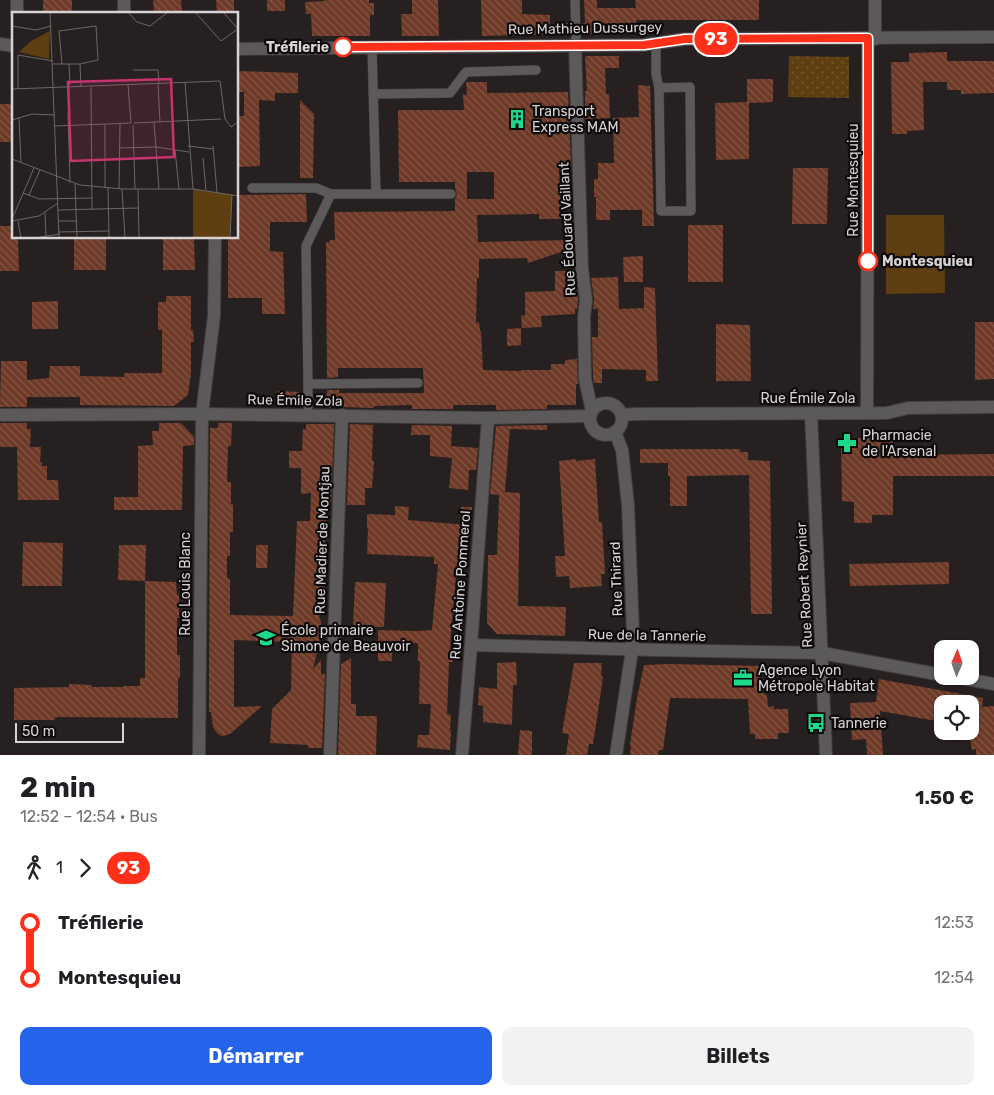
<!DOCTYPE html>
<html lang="fr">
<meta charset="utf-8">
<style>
body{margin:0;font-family:Rubik,sans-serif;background:#f2f2f2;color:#202124;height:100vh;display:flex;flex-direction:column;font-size:19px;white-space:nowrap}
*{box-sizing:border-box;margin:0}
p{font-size:16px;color:#757577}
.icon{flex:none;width:28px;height:28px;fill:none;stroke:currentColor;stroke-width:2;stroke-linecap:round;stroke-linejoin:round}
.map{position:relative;height:755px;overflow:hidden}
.details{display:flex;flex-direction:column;background:#fff;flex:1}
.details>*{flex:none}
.badge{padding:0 10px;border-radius:16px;font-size:18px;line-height:32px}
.needle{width:32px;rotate:2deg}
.buttons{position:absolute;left:934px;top:640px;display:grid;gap:10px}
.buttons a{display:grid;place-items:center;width:45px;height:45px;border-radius:10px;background:#fff;box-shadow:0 1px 4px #0004;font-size:25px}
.scale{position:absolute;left:15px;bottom:12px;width:109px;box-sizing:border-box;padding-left:5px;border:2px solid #d7d2d3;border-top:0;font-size:14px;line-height:18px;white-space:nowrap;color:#d7d2d3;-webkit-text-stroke:4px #0d0a0b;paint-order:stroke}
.map>.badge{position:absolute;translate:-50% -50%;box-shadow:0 0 0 2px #fff}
.legs{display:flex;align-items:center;gap:8px;height:55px;padding:0 20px;font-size:16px}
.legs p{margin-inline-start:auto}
.summary{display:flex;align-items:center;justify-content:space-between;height:85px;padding:0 20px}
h1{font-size:28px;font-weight:700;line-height:38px}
.action{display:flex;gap:10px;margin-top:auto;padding:10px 20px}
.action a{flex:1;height:58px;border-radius:10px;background:#2563eb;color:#fff;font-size:20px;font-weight:700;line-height:58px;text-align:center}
.action a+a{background:#f2f2f2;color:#202124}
ul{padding:0 20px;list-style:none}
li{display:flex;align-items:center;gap:18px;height:55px;font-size:19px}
li i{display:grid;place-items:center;width:8px;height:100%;margin:0 6px;background:currentColor}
li i::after{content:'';width:12px;height:12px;margin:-6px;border:4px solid;border-radius:50%;background:#fff}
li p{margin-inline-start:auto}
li:first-child i{background:linear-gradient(#0000 50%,currentColor 0)}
li:last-child i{background:linear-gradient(currentColor 50%,#0000 0)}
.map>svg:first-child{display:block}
</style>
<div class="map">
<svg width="994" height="755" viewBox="0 0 994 755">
<defs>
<pattern id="park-dots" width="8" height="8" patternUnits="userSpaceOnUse" patternTransform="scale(1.25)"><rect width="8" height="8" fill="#5f3e12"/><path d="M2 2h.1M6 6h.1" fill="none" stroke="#755934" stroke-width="1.8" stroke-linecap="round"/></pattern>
<pattern id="building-back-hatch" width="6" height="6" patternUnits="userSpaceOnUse" patternTransform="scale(1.25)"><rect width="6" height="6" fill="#6e3a27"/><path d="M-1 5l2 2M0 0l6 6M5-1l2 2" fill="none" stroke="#825645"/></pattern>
</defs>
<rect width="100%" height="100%" fill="#272021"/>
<polygon fill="#5f3e12" points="886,215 944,215 945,293 886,294"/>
<polygon fill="url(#park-dots)" points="789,56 849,57 849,98 788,97"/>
<g fill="url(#building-back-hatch)" fill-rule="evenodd">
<rect x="43" y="0" width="29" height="14"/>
<polygon points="153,0 181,0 182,14 159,14 159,12 154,12"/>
<polygon points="216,0 234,0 234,12 217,12"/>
<rect x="267" y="0" width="18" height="11"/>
<polygon points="324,0 369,0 369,3 374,3 374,15 370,15 370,36 312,36 311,14 306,14 305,2 325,1"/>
<polygon points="412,0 438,0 439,36 402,36 401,14 412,14"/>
<polygon points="481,0 522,0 522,14 550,15 550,24 569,23 570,34 482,36"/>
<polygon points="584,0 597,0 597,8 636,8 635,0 759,0 759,20 636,20 637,34 582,34 582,23 585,23"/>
<polygon points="947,52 947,61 994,61 994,93 961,94 961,90 947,90 947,82 923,82 924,130 907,131 907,134 892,134 891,62 909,62 909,53"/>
<polygon points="585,56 619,56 619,68 605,68 606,94 609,94 610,118 585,119 585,91 587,91"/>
<polygon points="238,71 298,73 298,93 275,93 275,101 259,100 260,166 238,167 238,116 244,116 244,92 238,92"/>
<polygon points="747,79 773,79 773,102 749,103 749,159 716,160 715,103 747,102"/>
<path d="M466 82H487V93L568 92 571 166H559L561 219H539V214L477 215 478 242 573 240V248L528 263 527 258 479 259V278H477L476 323 479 322 480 331H481L483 370 521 371V370H551V364H565V360L577 359 578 384H576V405H547V409L496 410V405H453V409H412V405L374 406V408L342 407 327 408V390H339V393H424L423 368H338V377L327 378 326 242H330V240H335L334 212 455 211V199L457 194 455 189V182H399L398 110H464L463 94 467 95ZM467 172H494V199H467Z"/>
<polygon points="638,85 650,86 654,226 642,226 642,210 610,210 610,220 596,220 596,197 594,197 594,179 598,179 598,163 614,163 613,118 639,117"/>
<polygon points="300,100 314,114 313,178 300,178"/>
<rect x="0" y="104" width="14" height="38"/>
<polygon points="793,168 828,168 827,224 792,224"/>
<polygon points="306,194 307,222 270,222 270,251 283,252 285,314 262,314 262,298 228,298 228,238 238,238 238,195"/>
<rect x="688" y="225" width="35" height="57"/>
<polygon points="0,226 14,226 14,238 18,238 19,271 0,271"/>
<rect x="74" y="238" width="32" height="32"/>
<polygon points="163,238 194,238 195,270 163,270"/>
<polygon points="643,256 643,282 624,282 623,257"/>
<polygon points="555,271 574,271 578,300 577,309 575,309 575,314 541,316 542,327 522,328 521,315 525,316 525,292 555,291"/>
<polygon points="618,277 619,309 644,308 644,287 655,288 658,381 646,381 646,370 602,369 602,383 594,383 593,378 592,337 598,337 598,309 593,309 594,299 591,278"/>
<polygon points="166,296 191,296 191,330 193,330 194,342 191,342 191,373 188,395 174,406 80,405 80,397 27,397 27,407 0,407 1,361 27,361 27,380 49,378 50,366 80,366 80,376 124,377 124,373 162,373 162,330 158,330 158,302 166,302"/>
<polygon points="58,301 58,329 32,329 32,302"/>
<polygon points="975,322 994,322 994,379 975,380"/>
<polygon points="716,324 750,325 751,381 716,381"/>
<polygon points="521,328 521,345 507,346 507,329"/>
<polygon points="278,391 299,392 299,406 278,406"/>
<polygon points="0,423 27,423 27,429 31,429 30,447 41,447 40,462 42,462 42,466 47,466 47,480 58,480 59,500 18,500 17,447 0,447"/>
<polygon points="159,423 181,423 194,437 194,445 183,446 182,510 114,510 114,497 138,497 138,446 153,445 152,431 159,431"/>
<polygon points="218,423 232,423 231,446 228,446 227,482 231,482 231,504 233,504 233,532 230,532 230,556 227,556 227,578 230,579 230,615 293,616 297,521 310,521 311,493 301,494 301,468 289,468 289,451 302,451 303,429 306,429 306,424 334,424 331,505 326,505 323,612 319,617 321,622 322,631 313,669 321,660 321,675 325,673 322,748 308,748 308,745 270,743 272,709 291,690 292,642 234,640 234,707 262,706 230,734 223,736 219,735 216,732 213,727 211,712 209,712 210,428 218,428"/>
<polygon points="350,424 373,425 372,461 374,461 372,488 365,488 365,505 347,505"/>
<polygon points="412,425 452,426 451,446 478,448 476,470 469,470 468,490 449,488 452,458 430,456 430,435 411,435"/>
<polygon points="547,425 547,430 510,429 505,492 520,493 518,606 566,607 565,636 497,634 487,623 488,555 497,555 499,495 490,494 496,426"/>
<polygon points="841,438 893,438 893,455 994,454 994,476 893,476 893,515 872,515 872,523 854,523 854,502 842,501"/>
<polygon points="640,449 740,449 740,452 748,452 748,460 770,461 772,614 751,614 749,475 687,476 687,506 670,506 670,476 668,476 668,463 640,463"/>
<polygon points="576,459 576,461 595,459 599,522 602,522 605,574 601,574 602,586 570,588 569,576 556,577 555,556 565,556 559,461"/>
<polygon points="395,506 409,507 408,520 467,525 466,549 463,548 461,565 457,565 451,631 450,651 453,651 453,662 449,662 447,714 451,715 450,730 451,730 450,750 417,747 418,735 429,735 431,705 430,704 419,704 420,661 418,661 418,643 392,644 392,661 378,661 378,630 416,631 432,630 438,564 434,564 434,557 367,554 368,528 367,528 367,514 395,515"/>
<polygon points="461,507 472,507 471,519 460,518"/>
<polygon points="23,542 63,543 62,586 22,586"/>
<polygon points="119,545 146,545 145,581 118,580"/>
<polygon points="256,545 268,545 267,568 256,568"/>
<polygon points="949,562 949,584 850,586 849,564"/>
<polygon points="145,581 176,582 177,595 179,595 179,618 177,618 177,655 180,655 180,678 178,678 178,718 55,717 55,720 14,720 14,688 69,687 69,684 92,685 92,687 123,687 123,686 140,686 140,678 145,678"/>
<polygon points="355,582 386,583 384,627 353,626"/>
<polygon points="351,658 351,704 356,704 356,716 377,716 376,755 338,755 341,664"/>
<polygon points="516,662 517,685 513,685 512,725 483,722 483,706 478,705 479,687 497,689 497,663"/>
<polygon points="574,663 602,663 601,676 603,677 596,725 593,744 589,744 587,755 566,755 569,734 562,733"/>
<polygon points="670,664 760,666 760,692 767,695 768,707 774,706 774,709 788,709 789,733 778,733 778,739 755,739 755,734 750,734 748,699 670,698 663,750 659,750 658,755 630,755 631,746 630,745 637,698 644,665"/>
<polygon points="879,679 983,698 982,707 994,706 994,755 976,755 976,749 972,750 970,739 970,704 942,704 942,722 880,711 883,755 867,755 866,739 852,740 850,703 876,702"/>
<polygon points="520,730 532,731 532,755 518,755"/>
</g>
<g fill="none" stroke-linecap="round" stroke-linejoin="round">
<g stroke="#433c3d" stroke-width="10">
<g id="service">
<polyline points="656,44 656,74 659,88 661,211 691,211 690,87 659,88"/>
<polyline points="575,45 576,36 575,0"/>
<polyline points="372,47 376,194 331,194 306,246 308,384 418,383"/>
<polyline points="373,94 450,93 466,72 536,70"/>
<polyline points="252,188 316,188 331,194"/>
<polyline points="376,194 451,194"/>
<polyline points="308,384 308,407"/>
</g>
</g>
<g stroke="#433c3d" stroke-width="14">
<g id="minor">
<polyline points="17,0 17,14"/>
<polyline points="124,14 124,0"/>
<polyline points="875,39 875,0"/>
<polyline points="0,44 14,46"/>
<polyline points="575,45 582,269 586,300 584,317 585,379 592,411"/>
<polyline points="238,49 644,45 685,39 994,37"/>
<circle cx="606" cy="419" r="16"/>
<polyline points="867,412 868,38"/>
<polyline points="811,413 826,755"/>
<polyline points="0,415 202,414 488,418 590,416"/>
<polyline points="622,415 635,414 887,413 908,408 994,407"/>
<polyline points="615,432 622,450 628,505 633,631 632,650 616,755"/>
<polyline points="471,645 656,650 822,653 942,675"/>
<polyline points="950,676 994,684"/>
<polyline points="199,755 202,414 214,316 215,238"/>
<polyline points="330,755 342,415"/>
<polyline points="462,755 471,645 488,418"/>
</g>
</g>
<use href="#service" stroke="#5c595b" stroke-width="9"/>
<use href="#minor" stroke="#5c595b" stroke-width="12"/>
</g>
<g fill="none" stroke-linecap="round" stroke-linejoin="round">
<g stroke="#fff" stroke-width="11">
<polyline id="line-1" points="343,47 644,45 685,39 868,38 868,261"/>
</g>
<use href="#line-1" stroke="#ff301a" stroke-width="8"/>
</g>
<defs>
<g id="building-bare" transform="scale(1.5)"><path d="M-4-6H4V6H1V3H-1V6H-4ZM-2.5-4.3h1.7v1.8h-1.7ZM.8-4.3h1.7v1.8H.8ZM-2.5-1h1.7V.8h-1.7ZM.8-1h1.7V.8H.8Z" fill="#1bd988" stroke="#0d0a0b" stroke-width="2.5" paint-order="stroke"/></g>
<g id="pharmacy-bare" transform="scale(1.5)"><path d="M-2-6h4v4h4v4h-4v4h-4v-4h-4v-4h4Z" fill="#1bd988" stroke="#0d0a0b" stroke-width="2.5" paint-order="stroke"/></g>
<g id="school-bare" transform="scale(1.5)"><path d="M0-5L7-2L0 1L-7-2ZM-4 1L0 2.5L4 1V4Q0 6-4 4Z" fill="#1bd988" stroke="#0d0a0b" stroke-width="2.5" paint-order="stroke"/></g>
<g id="office-bare" transform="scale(1.5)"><path d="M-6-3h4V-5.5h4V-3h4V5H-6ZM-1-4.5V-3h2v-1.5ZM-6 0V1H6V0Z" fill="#1bd988" stroke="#0d0a0b" stroke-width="2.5" paint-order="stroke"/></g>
<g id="bus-bare" transform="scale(1.5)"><path d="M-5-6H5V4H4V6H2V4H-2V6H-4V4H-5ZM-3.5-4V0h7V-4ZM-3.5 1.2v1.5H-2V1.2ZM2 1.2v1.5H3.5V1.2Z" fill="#1bd988" stroke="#0d0a0b" stroke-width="2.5" paint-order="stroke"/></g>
</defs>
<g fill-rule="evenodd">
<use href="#building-bare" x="517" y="119"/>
<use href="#pharmacy-bare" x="847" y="443"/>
<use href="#school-bare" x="266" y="638"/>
<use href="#office-bare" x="743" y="678"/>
<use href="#bus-bare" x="816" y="723"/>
</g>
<g fill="#fff" stroke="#ff301a" stroke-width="2.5">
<circle cx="343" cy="47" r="9"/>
<circle cx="868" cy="261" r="9"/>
</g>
<g text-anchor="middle" stroke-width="4.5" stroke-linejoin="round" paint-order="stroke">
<g font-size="14" fill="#d7d2d3" stroke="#0d0a0b">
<text transform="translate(585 28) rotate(-1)" y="5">Rue Mathieu Dussurgey</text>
<text transform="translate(853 180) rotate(-90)" y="5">Rue Montesquieu</text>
<text transform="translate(567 229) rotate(-93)" y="5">Rue Édouard Vaillant</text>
<text x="808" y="403">Rue Émile Zola</text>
<text transform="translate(295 400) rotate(1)" y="5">Rue Émile Zola</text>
<text transform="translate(322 540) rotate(-88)" y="5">Rue Madier de Montjau</text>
<text transform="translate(616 579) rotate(-92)" y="5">Rue Thirard</text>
<text transform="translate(185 584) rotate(-90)" y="5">Rue Louis Blanc</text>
<text transform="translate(460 585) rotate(-86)" y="5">Rue Antoine Pommerol</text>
<text transform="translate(804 585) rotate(-93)" y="5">Rue Robert Reynier</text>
<text transform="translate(647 635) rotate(1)" y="5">Rue de la Tannerie</text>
</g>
<g font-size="14" font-weight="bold" fill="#d7d2d3" stroke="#0d0a0b" text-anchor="end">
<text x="329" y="52">Tréfilerie</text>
<text x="882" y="266" text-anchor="start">Montesquieu</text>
</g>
<g font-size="14" fill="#d7d2d3" stroke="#0d0a0b" text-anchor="start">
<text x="532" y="116">Transport<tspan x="532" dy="16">Express MAM</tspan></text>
<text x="862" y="440">Pharmacie<tspan x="862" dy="16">de l'Arsenal</tspan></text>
<text x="281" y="635">École primaire<tspan x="281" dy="16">Simone de Beauvoir</tspan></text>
<text x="758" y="675">Agence Lyon<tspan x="758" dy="16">Métropole Habitat</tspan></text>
<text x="831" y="728">Tannerie</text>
</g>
</g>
<g transform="translate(12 12)">
<rect width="226" height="226" fill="#272021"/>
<path d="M38 19 37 47 7 40 19 29ZM181 177 220 183 218 226H181Z" fill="#5f3e12"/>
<path fill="none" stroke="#6d6768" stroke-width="1" d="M38 0 47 226M116 0 125 10 138 14 156 0M183 0 209 29 227 16M211 0 226 17M0 14 24 18 39 14M41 52H68M50 52 47 19 84 14 86 48 68 52 69 75M57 52 58 73M121 58H146L147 71M173 70 181 177M146 71 148 110M116 73 119 111M79 75 80 197M0 77 208 69 213 107 219 115 227 109M6 77V43L41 49M56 101 58 171M7 106 9 150M0 108 20 102 43 103M142 110 147 177M122 111 209 107M93 112V176M121 113 123 177M43 114 119 111M176 134 201 137M201 134 205 180M107 136 144 135 177 140M163 138 167 177M191 146 194 178M0 147 68 173 110 177H181L227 184M63 172 65 226M96 176 97 226M107 177 108 112M110 177 113 226M126 177 127 226M11 181 27 187 80 186M17 183 28 158M46 198 126 196M33 201 34 224M0 207 22 156M0 209 27 204 46 191M6 209 9 226M47 209H65M47 220 97 219M22 226 48 222M218 226 220 183"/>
<path fill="#c5346d" fill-opacity="0.15" stroke="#c5346d" stroke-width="2.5" d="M159 67 162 145 59 149 56 70Z"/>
<rect width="226" height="226" fill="none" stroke="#d7d2d3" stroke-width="2.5"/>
</g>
</svg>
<div class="buttons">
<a><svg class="needle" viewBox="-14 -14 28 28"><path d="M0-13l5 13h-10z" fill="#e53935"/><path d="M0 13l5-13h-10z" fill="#757577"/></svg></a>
<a><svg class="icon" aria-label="locate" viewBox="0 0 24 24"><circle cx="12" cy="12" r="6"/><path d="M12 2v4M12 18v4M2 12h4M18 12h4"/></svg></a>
</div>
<div class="scale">50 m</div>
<b class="badge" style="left:716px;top:39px;background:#ff301a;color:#fff">93</b>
</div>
<section class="details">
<div class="summary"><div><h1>2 min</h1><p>12:52 – 12:54 · Bus</p></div><b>1.50 €</b></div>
<div class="legs"><svg class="icon" aria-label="walk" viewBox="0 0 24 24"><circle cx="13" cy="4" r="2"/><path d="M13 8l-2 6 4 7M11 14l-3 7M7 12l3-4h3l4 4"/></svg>1<svg class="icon" aria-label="forward" viewBox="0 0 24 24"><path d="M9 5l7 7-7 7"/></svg><b class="badge" style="background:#ff301a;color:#fff">93</b></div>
<ul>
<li><i style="color:#ff301a"></i><b>Tréfilerie</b><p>12:53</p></li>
<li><i style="color:#ff301a"></i><b>Montesquieu</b><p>12:54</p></li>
</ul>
<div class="action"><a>Démarrer</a><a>Billets</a></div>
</section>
